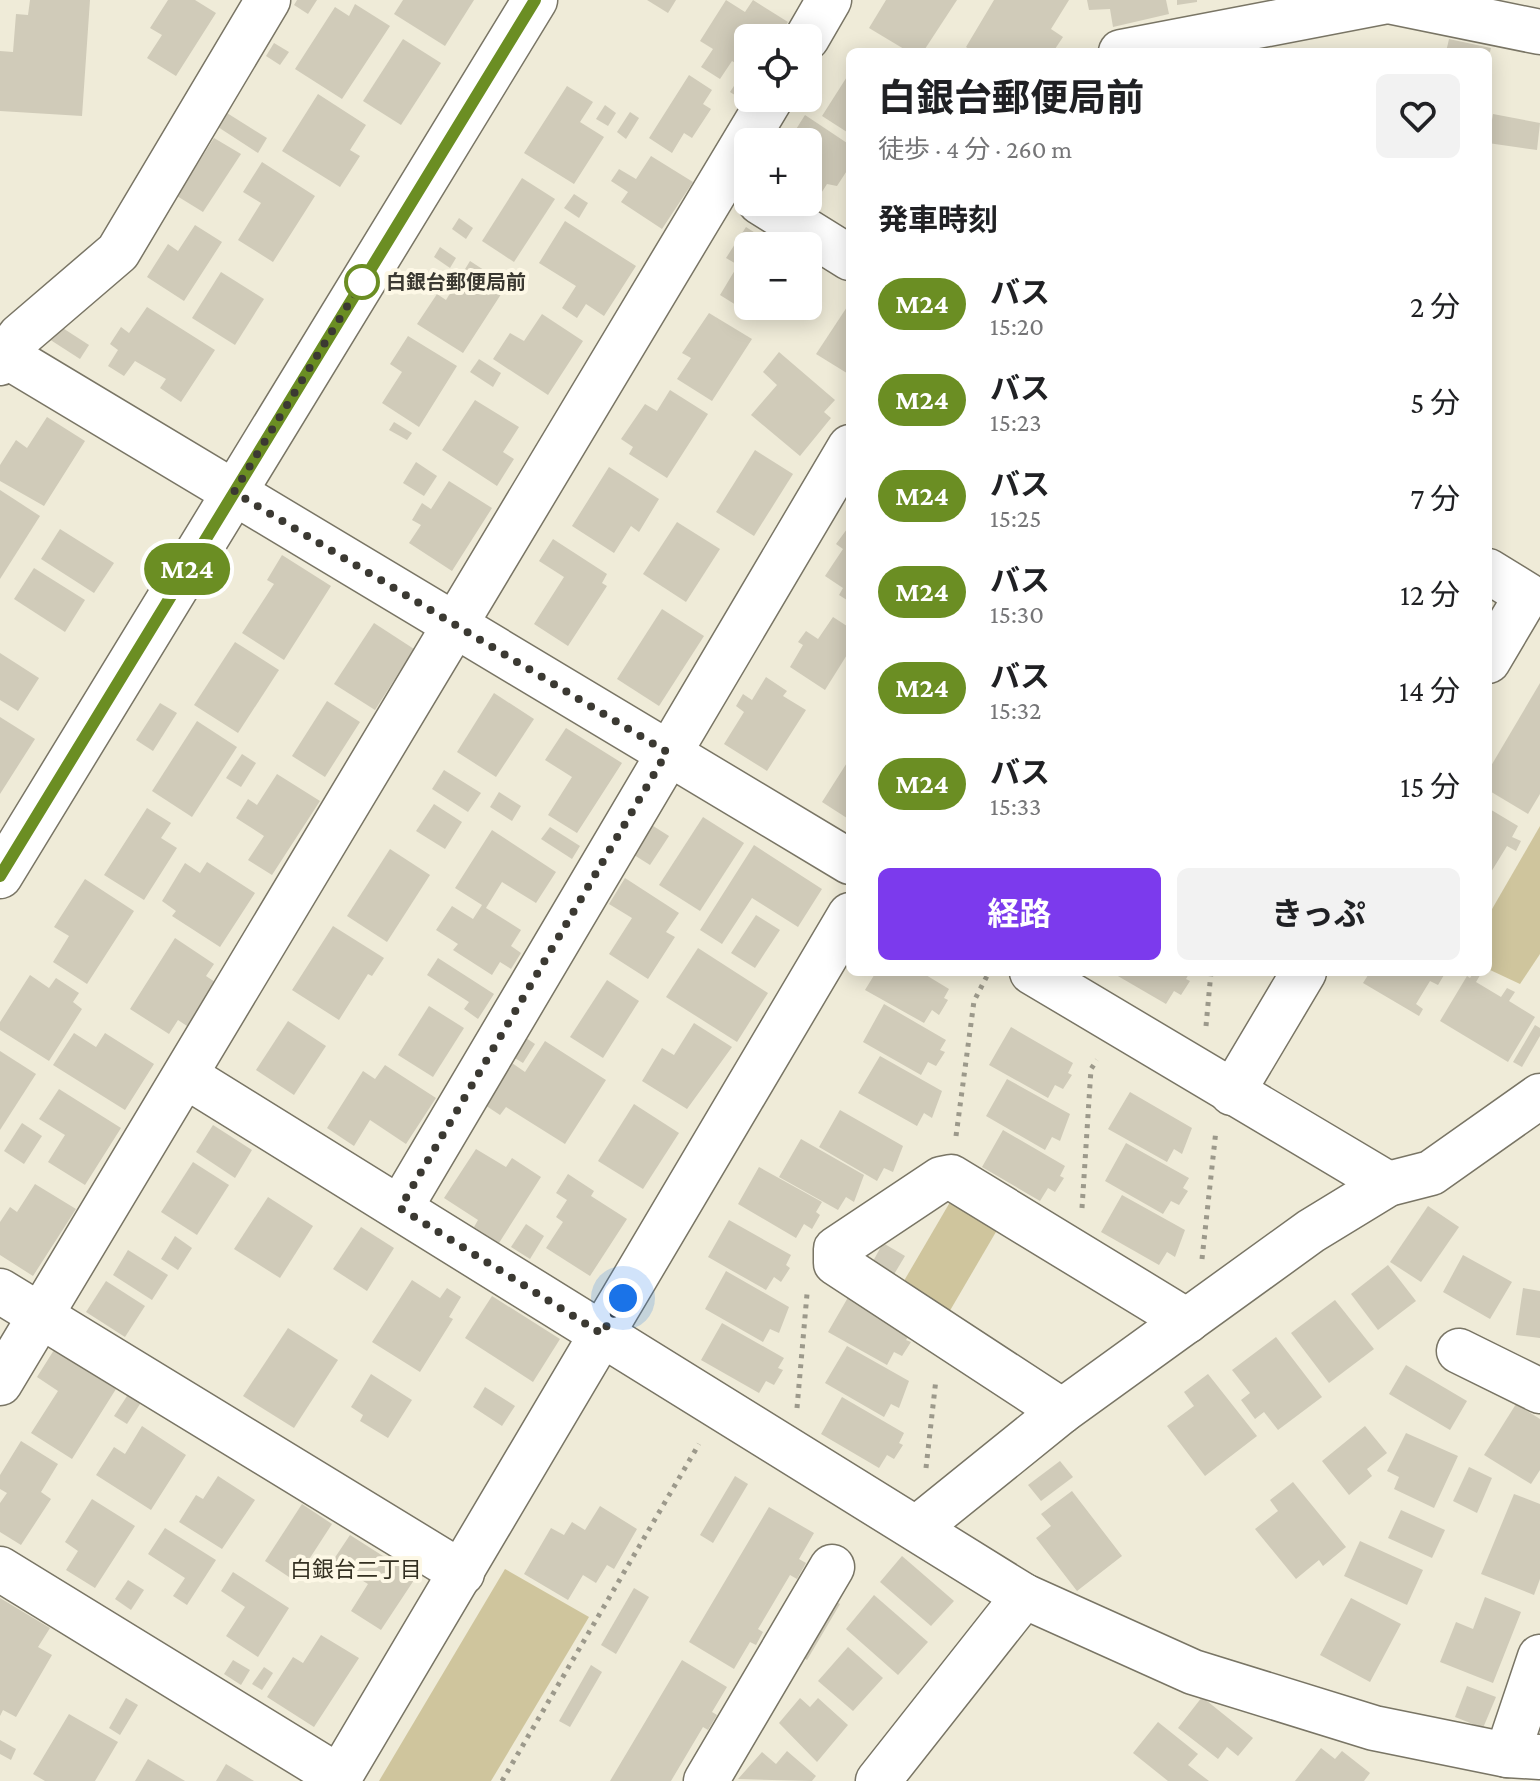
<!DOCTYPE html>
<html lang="ja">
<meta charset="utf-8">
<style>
body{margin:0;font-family:"Crimson Pro","Noto Sans JP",serif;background:#f2f2f2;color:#202124;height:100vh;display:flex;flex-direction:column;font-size:30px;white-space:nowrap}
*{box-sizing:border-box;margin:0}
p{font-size:26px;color:#757577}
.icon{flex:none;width:44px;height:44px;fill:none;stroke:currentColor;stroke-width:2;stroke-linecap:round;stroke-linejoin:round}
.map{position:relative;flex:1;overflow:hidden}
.sheet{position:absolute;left:846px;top:48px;width:646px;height:928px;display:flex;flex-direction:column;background:#fff;border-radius:12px;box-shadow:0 4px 20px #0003}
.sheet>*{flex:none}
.badge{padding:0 16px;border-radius:26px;font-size:28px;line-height:52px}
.buttons{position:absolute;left:734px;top:24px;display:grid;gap:16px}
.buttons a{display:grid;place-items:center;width:88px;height:88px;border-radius:12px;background:#fff;box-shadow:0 4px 20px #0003;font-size:40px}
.you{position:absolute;width:40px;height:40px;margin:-20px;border:6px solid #fff;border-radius:50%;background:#1a73e8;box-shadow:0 0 0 12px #1a73e833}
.map>.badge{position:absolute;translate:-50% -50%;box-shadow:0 0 0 4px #fff}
h2{padding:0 32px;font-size:30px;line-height:72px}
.round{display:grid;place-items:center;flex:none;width:84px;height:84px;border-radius:12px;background:#f2f2f2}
.headline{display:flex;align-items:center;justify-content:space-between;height:136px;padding:0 32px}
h1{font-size:38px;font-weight:700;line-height:60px}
.button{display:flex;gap:16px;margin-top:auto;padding:16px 32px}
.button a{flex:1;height:92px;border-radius:12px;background:#7c3aed;color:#fff;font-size:32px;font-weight:700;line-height:92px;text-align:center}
.button a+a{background:#f2f2f2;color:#202124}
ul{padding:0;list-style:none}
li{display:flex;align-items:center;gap:24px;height:96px;padding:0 32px}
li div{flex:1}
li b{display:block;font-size:30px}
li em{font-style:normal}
li .badge{min-width:88px;font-weight:700;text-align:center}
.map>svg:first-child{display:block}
</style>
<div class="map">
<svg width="1540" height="1781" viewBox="0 0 1540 1781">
<rect width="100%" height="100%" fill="#efebd8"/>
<g fill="#cfc59d">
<polygon points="1540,826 1540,954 1520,984 1488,969 1488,916"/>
<polygon points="953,1197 1000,1225 948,1314 901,1286"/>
<polygon points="505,1569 589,1617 491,1781 379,1781"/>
</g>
<g fill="#d0cbb9">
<polygon points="30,0 90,0 82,116 0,111 0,51 13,52 16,14 28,15"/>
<polygon points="168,0 195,0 216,13 176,76 147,58 162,35 150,28"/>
<polygon points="297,0 317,0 308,14 294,5"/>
<polygon points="403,0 474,0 445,46 394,14"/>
<polygon points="647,0 676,0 668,13"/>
<polygon points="726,0 745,12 753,0 788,22 777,38 748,38 748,53 740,66 732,61 720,79 701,67 713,49 700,41"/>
<polygon points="886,0 957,0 923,52 909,52 869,28"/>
<polygon points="994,0 1069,0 1051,29 1063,37 1053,52 973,52 966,47"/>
<polygon points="1087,0 1166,0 1169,14 1113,27 1110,9 1089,10"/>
<polygon points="1177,0 1197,0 1197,2 1177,5"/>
<polygon points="355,4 390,26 342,99 295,69 335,7 349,16"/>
<polygon points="403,39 441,63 401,125 363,101"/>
<polygon points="1449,39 1491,48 1490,52 1446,52"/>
<polygon points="274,43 289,52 280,65 266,56"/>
<polygon points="745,69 748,88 741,99 730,92"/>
<polygon points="850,72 850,134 822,116"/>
<polygon points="689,75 712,90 703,104 711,109 692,138 684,133 672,153 649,138"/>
<polygon points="567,86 593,102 580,122 604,137 574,184 524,153"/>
<polygon points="318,94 366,125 350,150 360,156 340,187 282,151"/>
<polygon points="605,105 616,113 608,126 596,119"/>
<polygon points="630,112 639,118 626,139 617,132"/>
<polygon points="227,113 267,138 258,153 218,127"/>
<polygon points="1493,114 1540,123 1537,150 1488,143"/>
<polygon points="805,115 850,145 850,166 837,186 827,184 809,212 794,202 808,202 808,142 788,142"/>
<polygon points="214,138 241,154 203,212 177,196"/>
<polygon points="651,156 693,182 662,229 621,202 628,192 611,181 619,169 636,179"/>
<polygon points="262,162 315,196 273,262 238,240 261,203 243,192"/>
<polygon points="522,178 555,199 514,262 482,241"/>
<polygon points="574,194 588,203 579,218 564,208"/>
<polygon points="459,218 473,228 466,239 452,229"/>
<polygon points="565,221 636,266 604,316 586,304 577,318 562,308 576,286 539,263"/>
<polygon points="195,225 222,242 184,301 147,277 168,244 178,251"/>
<polygon points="746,227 776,246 748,246 748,306 769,306 760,320 720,295 738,265 726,258"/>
<polygon points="440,247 456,258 450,268 434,257"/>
<polygon points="470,261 507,285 463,353 417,324 437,294 446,300"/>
<polygon points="221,272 264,299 235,345 192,318"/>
<polygon points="147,307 215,350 181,402 160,388 166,379 135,361 124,376 108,366 118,350 110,344 121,327 129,333"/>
<polygon points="847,307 850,309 850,375 816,354"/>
<polygon points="709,313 752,339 712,401 677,379 691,358 682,353"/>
<polygon points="542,314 583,341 548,395 493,359 510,333 524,341"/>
<polygon points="58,325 89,345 80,359 49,339"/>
<polygon points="408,336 457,366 419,427 382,403 402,372 390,364"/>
<polygon points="779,352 835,400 824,412 831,418 800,456 751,415 777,385 763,372"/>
<polygon points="479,359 501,373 493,387 470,372"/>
<polygon points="670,390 708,414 667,478 629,454 633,447 621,439 645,404 657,411"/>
<polygon points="475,400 519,427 503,452 514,459 497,486 442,450"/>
<polygon points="47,417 85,441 44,506 0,481 0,465 16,440 27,448"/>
<polygon points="394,422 412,433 407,440 389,430"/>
<polygon points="755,450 793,474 754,536 716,512"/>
<polygon points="416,462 437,476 424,496 403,483"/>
<polygon points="609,467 659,499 639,532 631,526 614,553 572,526"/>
<polygon points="449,481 492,508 452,571 409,543 421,525 412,520 422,503 431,509"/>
<polygon points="0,490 40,516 0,579"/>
<polygon points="677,522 720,549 686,602 643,574"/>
<polygon points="60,529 114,563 94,593 41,559"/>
<polygon points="847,529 850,531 850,602 839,595 843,588 825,576 843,549 836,544"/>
<polygon points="553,539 607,574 602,583 607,586 568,646 534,624 564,577 539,561"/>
<polygon points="282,555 331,586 284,660 242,633 274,584 267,580"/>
<polygon points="34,568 85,600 65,632 14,599"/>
<polygon points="662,609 704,636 659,706 617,679"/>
<polygon points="833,617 850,628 850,650 825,690 790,667 803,645 798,642 806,631 818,639"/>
<polygon points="374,623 414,649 375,710 334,684"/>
<polygon points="235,642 279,670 238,733 194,705"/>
<polygon points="0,653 39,678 18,711 0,700"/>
<polygon points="766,677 787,691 783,696 806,710 767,771 724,744 744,712 736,706 743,694 752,700"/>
<polygon points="1540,683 1540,794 1528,814 1488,790 1488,771"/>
<polygon points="494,693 534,719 496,777 457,752"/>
<polygon points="327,701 360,722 325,777 292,756"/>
<polygon points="160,703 177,713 153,751 136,740"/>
<polygon points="0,717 35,739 0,794"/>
<polygon points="197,721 237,747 192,817 152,791"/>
<polygon points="566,728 622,763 577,833 548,815 572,777 545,760"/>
<polygon points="242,754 256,763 241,787 226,778"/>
<polygon points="850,758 850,820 822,802"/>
<polygon points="444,770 481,793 468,812 432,789"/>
<polygon points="277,774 320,801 272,875 248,860 264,836 236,818 248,799 257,805"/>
<polygon points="499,792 521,806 512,821 490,807"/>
<polygon points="434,804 462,822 445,849 416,831"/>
<polygon points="147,808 171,823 161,838 177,848 144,900 104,875"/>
<polygon points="1488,808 1518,826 1512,837 1521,841 1516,851 1507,846 1488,877"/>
<polygon points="703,817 744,843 700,911 659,885"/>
<polygon points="650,824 669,836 650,865 631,853"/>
<polygon points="550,827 580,846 572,859 541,839"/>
<polygon points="492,830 556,872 536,903 502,882 486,908 521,930 511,946 521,953 511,969 500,962 492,975 453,950 458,944 436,930 452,906 473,919 482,905 455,888"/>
<polygon points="754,845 822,889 798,927 752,898 722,944 700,930"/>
<polygon points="390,849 430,875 387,942 347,916"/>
<polygon points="207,862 255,893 220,947 172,916 176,911 162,901 185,863 200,873"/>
<polygon points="625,878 679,913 666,932 675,937 648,979 609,954 632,918 609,904"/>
<polygon points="85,879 134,911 87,984 53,962 69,936 54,927"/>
<polygon points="756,915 780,930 755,968 731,953"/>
<polygon points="333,926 384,958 372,976 368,974 339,1020 292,990"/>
<polygon points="175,938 214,964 206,976 215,982 187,1026 178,1020 169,1034 130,1009"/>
<polygon points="698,948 768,993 737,1042 666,997"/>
<polygon points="438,958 494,994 478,1019 464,1009 469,1002 427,975"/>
<polygon points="876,972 921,972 949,989 944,998 948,1000 939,1015 932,1010 924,1023 865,990"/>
<polygon points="1111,972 1190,972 1186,979 1190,981 1181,995 1174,991 1166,1004"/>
<polygon points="1370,972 1439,972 1444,975 1438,985 1430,981 1416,1004 1423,1009 1419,1016 1363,983"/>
<polygon points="1474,972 1482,972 1476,982 1501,997 1507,988 1515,992 1509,1001 1535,1017 1508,1062 1440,1021 1467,976 1470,978"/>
<polygon points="30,975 49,988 56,978 79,993 73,1002 82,1009 49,1061 0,1030 0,1022"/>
<polygon points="607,980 639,1001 603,1058 570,1037"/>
<polygon points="884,1004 946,1040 940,1050 945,1052 936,1066 928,1062 921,1075 863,1042"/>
<polygon points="429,1006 464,1028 433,1077 398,1055"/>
<polygon points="288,1021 326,1046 294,1095 256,1070"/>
<polygon points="694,1023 732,1047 687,1109 642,1081 662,1048 674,1055"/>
<polygon points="1535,1025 1540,1028 1540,1036 1522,1067 1513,1062"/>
<polygon points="1011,1027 1073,1063 1068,1073 1072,1075 1063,1089 1055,1085 1048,1098 989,1065"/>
<polygon points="74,1033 96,1047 105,1033 154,1064 125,1110 53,1065"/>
<polygon points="526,1038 535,1044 523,1063 513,1057"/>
<polygon points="545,1041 606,1080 565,1144 506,1107 500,1115 485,1105 512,1063 525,1072"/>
<polygon points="0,1051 36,1074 0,1130"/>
<polygon points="880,1056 942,1091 932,1118 924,1113 917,1126 858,1093"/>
<polygon points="385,1065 436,1098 406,1144 370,1120 354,1146 327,1128 363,1071 375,1079"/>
<polygon points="1007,1079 1070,1114 1060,1141 1052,1137 1045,1150 986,1116"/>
<polygon points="59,1089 121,1128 85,1185 48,1162 65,1135 39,1119"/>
<polygon points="1130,1092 1192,1128 1182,1154 1174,1149 1167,1162 1108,1129"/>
<polygon points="634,1104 679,1133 643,1189 598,1161"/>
<polygon points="840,1110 903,1146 893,1172 884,1168 877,1181 819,1147"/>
<polygon points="22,1123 42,1136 24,1164 4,1151"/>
<polygon points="213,1125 252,1150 235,1178 196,1152"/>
<polygon points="1003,1130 1065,1166 1060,1176 1064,1178 1055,1192 1048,1188 1040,1201 982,1167"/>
<polygon points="801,1139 864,1175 854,1202 846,1197 838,1210 779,1177"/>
<polygon points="1126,1143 1189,1178 1183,1188 1188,1191 1179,1205 1171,1201 1163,1214 1105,1181"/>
<polygon points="476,1149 506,1167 512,1158 541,1177 499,1243 474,1227 478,1220 444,1198"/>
<polygon points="193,1162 229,1185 197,1235 161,1212"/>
<polygon points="759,1167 822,1202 816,1212 820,1215 812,1229 804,1224 796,1238 738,1204"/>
<polygon points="568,1174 594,1191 591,1196 627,1219 590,1276 546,1248 563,1222 556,1217 567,1200 556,1193"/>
<polygon points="35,1184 76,1209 33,1276 0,1255 0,1222 10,1207 17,1212"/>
<polygon points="1122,1195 1185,1230 1175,1257 1167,1252 1159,1265 1101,1232"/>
<polygon points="268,1197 313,1226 280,1278 234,1249"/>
<polygon points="1428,1206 1459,1227 1421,1282 1390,1262"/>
<polygon points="729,1220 791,1255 786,1265 790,1268 781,1282 774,1277 766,1290 708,1257"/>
<polygon points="526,1224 544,1236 530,1259 511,1247"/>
<polygon points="361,1227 394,1248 367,1291 333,1269"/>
<polygon points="175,1236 192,1248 178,1270 161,1259"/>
<polygon points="883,1243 905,1256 893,1276 872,1263"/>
<polygon points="128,1250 168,1275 152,1300 113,1275"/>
<polygon points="1463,1255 1512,1282 1490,1319 1443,1292"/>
<polygon points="1388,1265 1416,1301 1378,1330 1351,1294"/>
<polygon points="726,1271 789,1307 779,1333 770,1329 763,1342 705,1309"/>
<polygon points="412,1280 440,1298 447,1288 461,1297 449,1317 453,1319 420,1372 372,1342"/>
<polygon points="106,1281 145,1306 125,1337 86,1312"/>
<polygon points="1523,1288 1540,1291 1540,1338 1516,1335"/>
<polygon points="850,1294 912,1330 906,1340 911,1342 902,1356 894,1352 887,1365 828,1332"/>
<polygon points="492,1296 560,1339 533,1382 465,1338"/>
<polygon points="1335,1300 1374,1349 1329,1383 1291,1333"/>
<polygon points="722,1323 784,1358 778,1368 783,1370 774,1385 766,1381 759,1393 701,1360"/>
<polygon points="288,1328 338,1360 294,1428 243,1396"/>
<polygon points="1276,1337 1322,1397 1278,1430 1264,1412 1255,1419 1241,1400 1250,1393 1232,1370"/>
<polygon points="847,1346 909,1381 899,1408 891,1404 884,1417 825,1383"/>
<polygon points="54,1350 116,1389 72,1459 31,1433 58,1391 37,1377"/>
<polygon points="1406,1365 1467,1401 1450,1430 1389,1394"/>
<polygon points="371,1374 412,1400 388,1438 360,1421 363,1415 351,1407"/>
<polygon points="1208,1374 1257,1436 1205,1476 1167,1426 1194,1406 1184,1392"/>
<polygon points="485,1387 515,1406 502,1426 473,1407"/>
<polygon points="129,1393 142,1401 127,1424 114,1416"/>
<polygon points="842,1397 904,1433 899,1443 903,1445 894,1459 887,1455 879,1468 821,1434"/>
<polygon points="1516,1404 1540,1419 1540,1470 1531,1484 1484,1455"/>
<polygon points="142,1426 186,1455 151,1510 96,1475 114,1447 125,1454"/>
<polygon points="1365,1426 1387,1453 1367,1469 1372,1476 1349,1495 1322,1461"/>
<polygon points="1406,1433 1458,1456 1434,1508 1394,1489 1399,1477 1387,1471"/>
<polygon points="21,1441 58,1464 41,1492 51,1499 21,1545 0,1532 0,1503 7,1493 0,1489 0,1475"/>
<polygon points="1060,1461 1073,1477 1041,1501 1028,1485"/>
<polygon points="1469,1467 1492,1478 1477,1513 1453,1501"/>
<polygon points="218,1476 255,1500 222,1549 179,1522 196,1495 203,1499"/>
<polygon points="735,1476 748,1484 713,1543 700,1535"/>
<polygon points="1293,1482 1346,1547 1323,1566 1319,1560 1296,1579 1255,1529 1278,1511 1270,1500"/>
<polygon points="1072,1491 1122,1556 1077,1591 1036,1538 1051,1526 1041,1514"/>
<polygon points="1514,1494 1540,1504 1540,1579 1534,1595 1481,1574"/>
<polygon points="92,1499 135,1526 95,1588 66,1570 78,1551 65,1542"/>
<polygon points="302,1504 332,1524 295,1581 265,1561"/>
<polygon points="600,1506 637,1529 614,1569 607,1565 596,1583 583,1575 568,1600 524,1574 551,1528 564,1535 572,1522 585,1530"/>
<polygon points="769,1507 814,1533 799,1559 806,1563 797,1579 790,1575 758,1629 763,1632 756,1645 750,1642 734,1669 689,1642"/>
<polygon points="1401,1510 1445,1530 1432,1558 1388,1538"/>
<polygon points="165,1528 216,1560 187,1605 173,1596 185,1578 148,1554"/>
<polygon points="350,1535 416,1577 381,1630 351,1611 368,1584 332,1562"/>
<polygon points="1360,1541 1423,1570 1407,1605 1344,1576"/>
<polygon points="902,1556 954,1601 931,1626 880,1582"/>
<polygon points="233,1572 289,1608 258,1657 226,1636 245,1607 221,1591"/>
<polygon points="128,1580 144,1590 131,1610 115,1599"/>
<polygon points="634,1588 649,1597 616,1654 601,1645"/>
<polygon points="874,1595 928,1642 898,1675 846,1629"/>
<polygon points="828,1597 840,1604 807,1660 796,1653"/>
<polygon points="1485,1597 1521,1612 1493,1683 1440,1662 1456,1622 1473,1629"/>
<polygon points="0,1598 50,1628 38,1647 52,1655 16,1717 3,1710 0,1716"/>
<polygon points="1351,1598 1401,1624 1370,1682 1320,1655"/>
<polygon points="321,1635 359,1658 314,1727 267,1697 293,1657 303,1663"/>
<polygon points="848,1647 883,1678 853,1711 818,1681"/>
<polygon points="233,1660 250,1670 241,1685 224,1674"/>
<polygon points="682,1660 727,1687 712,1712 717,1715 708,1730 703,1727 671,1781 610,1781"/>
<polygon points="591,1665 602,1672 570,1727 559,1721"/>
<polygon points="264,1667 273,1673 262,1690 252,1684"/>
<polygon points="1467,1686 1496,1697 1483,1728 1455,1717"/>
<polygon points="1202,1697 1253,1738 1238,1756 1227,1747 1218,1759 1178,1728"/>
<polygon points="126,1698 138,1705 120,1735 109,1728"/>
<polygon points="800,1698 810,1707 818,1698 848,1725 817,1762 779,1723"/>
<polygon points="69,1714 118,1742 95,1781 45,1781 33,1774"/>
<polygon points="1158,1722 1198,1754 1188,1765 1209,1781 1168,1781 1133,1753"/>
<polygon points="0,1740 16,1749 11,1760 0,1754"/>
<polygon points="1321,1748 1335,1759 1342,1751 1370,1773 1364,1781 1295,1781"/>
<polygon points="787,1751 816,1776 812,1781 738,1779 762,1752 776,1764"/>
<polygon points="148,1759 185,1781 135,1781"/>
<polygon points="226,1764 254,1781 216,1781"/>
</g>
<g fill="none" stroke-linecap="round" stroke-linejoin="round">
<g stroke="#797565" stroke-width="47">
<g id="minor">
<polyline points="807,38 829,0"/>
<polyline points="1121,52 1388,1 1540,32"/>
<polyline points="760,202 850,258"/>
<polyline points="0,352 850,862"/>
<polyline points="0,363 20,336 118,252 268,0"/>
<polyline points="1488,571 1527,595 1488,661"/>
<polyline points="0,876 535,0"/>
<polyline points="1032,972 1388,1184"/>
<polyline points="186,1076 1024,1596 1193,1672 1374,1728 1507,1755 1540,1757"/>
<polyline points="1232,1093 1304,972"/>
<polyline points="400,1208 850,447"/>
<polyline points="0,1291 462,1573"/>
<polyline points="1459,1351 1540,1391"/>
<polyline points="0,1383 771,98"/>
<polyline points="1062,1411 836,1263 836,1249 941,1179 951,1177 1187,1321"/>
<polyline points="917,1528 1062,1411 1311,1231 1388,1184 1431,1173 1540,1096"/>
<polyline points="0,1569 339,1777"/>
<polyline points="1507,1755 1540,1657"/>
<polyline points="337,1781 850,915"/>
<polyline points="706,1781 832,1567"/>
<polyline points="878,1781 1024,1596"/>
</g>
</g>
<g stroke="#9c998b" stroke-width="5" stroke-dasharray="4 6" stroke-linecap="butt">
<polyline points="1206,1026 1211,972"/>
<polyline points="956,1136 974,1001 989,972"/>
<polyline points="1082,1208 1091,1069 1097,1060"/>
<polyline points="1202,1259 1216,1130"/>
<polyline points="797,1408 807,1294"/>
<polyline points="926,1468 936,1379"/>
<polyline points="502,1781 699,1444"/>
</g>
<use href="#minor" stroke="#fff" stroke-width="44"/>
</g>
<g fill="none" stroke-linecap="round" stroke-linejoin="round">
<g stroke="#fff" stroke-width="18">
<polyline id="line" points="0,876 535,0"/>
</g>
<use href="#line" stroke="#6b8e23" stroke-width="12"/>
<polyline stroke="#3b3932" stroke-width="8" stroke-dasharray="0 14.4" points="362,282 234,492 667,752 400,1208 602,1334 623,1298"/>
</g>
<circle fill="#fff" stroke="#6b8e23" stroke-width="4" cx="362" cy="282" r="16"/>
<g text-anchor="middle" stroke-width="8" stroke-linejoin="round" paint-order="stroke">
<g font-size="20" font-weight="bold" fill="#3b3932" stroke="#fdf8e6" text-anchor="start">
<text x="386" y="289">白銀台郵便局前</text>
</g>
<g font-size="22" fill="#332f21" stroke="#fdf8e6">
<text x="356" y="1577">白銀台二丁目</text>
</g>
</g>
</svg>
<div class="buttons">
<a><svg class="icon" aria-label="locate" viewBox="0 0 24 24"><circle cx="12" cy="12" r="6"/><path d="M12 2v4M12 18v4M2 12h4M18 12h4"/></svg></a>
<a>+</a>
<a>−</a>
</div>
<div class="you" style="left:623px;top:1298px"></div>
<b class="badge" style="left:187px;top:569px;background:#6b8e23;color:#fff">M24</b>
<section class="sheet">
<div class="headline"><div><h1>白銀台郵便局前</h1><p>徒歩 · 4 分 · 260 m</p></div><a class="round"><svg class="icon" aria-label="heart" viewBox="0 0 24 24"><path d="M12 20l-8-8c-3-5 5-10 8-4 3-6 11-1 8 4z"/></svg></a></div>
<h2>発車時刻</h2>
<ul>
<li><span class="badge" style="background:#6b8e23;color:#fff">M24</span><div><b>バス</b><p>15:20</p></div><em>2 分</em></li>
<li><span class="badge" style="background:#6b8e23;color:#fff">M24</span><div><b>バス</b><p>15:23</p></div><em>5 分</em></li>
<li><span class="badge" style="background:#6b8e23;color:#fff">M24</span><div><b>バス</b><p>15:25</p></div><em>7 分</em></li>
<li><span class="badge" style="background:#6b8e23;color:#fff">M24</span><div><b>バス</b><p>15:30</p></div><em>12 分</em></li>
<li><span class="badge" style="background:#6b8e23;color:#fff">M24</span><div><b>バス</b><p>15:32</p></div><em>14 分</em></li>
<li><span class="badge" style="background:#6b8e23;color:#fff">M24</span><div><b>バス</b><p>15:33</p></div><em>15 分</em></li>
</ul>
<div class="button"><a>経路</a><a>きっぷ</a></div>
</section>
</div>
